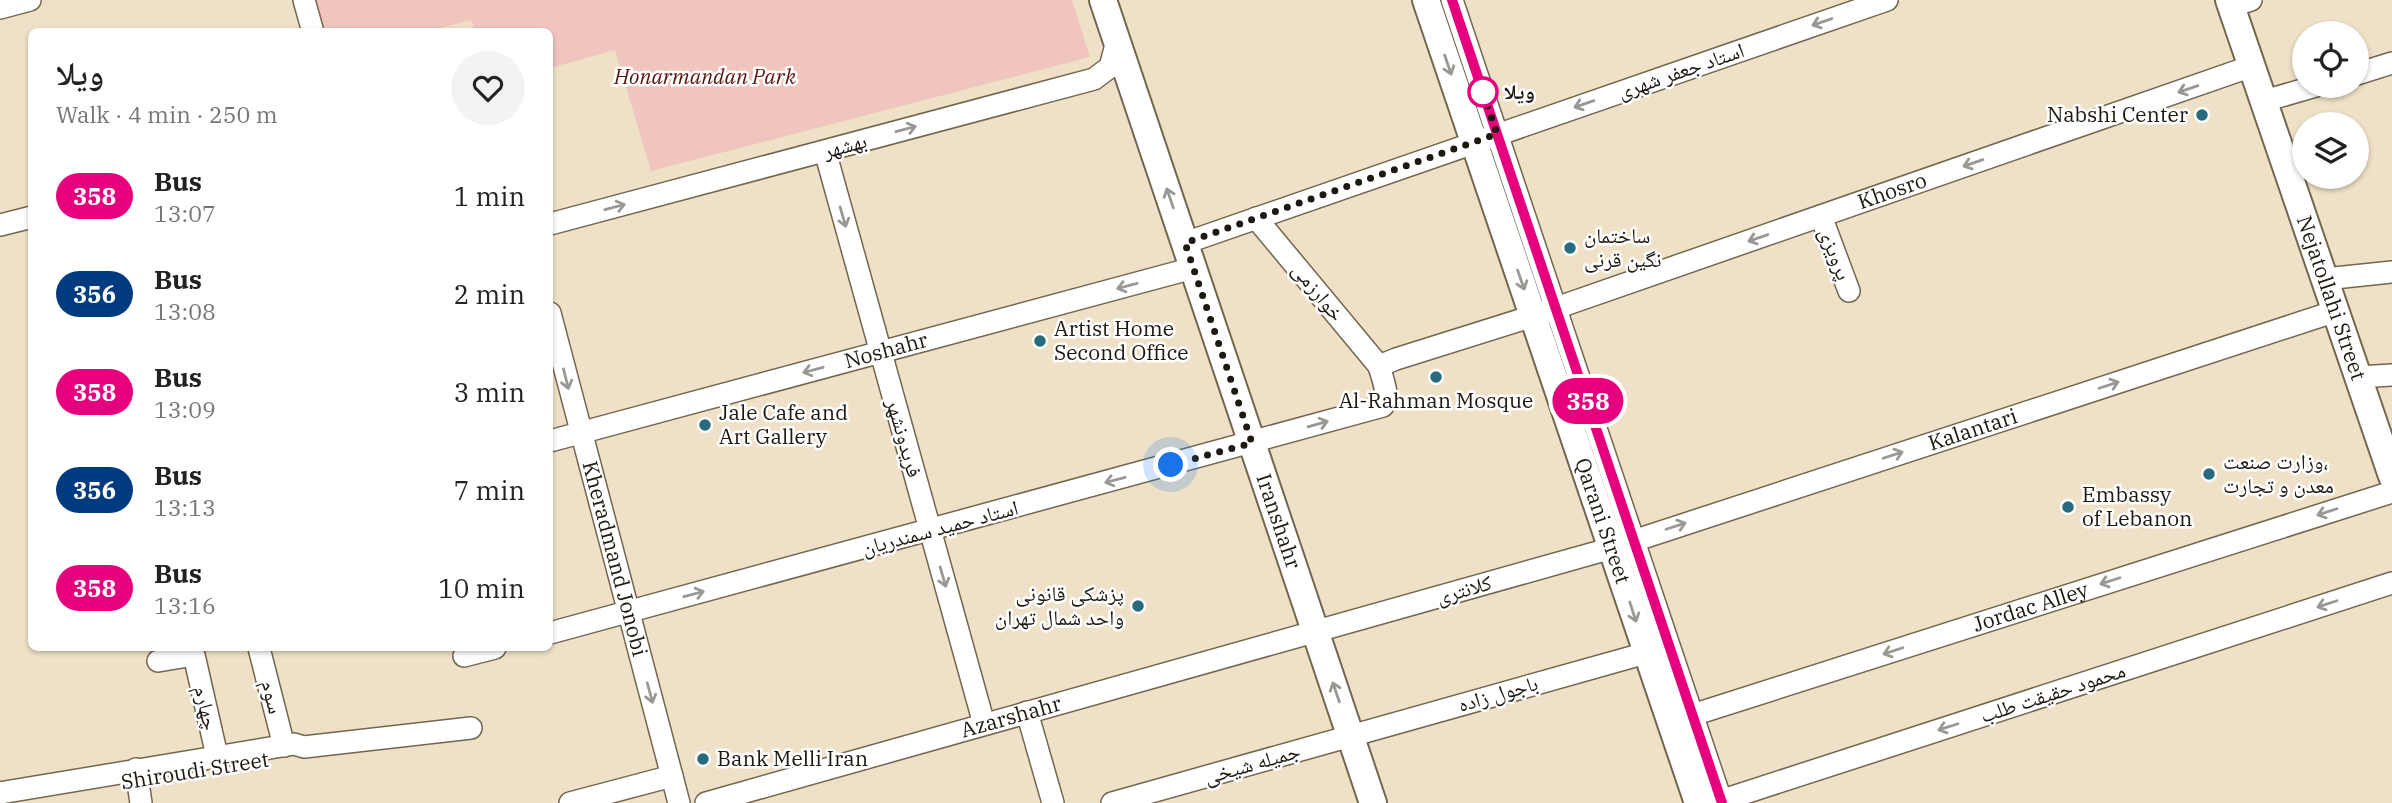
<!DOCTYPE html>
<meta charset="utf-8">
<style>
body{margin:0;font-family:"IBM Plex Serif","Noto Naskh Arabic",serif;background:#f2f2f2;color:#222;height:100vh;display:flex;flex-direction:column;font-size:26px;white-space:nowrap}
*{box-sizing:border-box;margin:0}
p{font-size:23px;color:#767676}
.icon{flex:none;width:38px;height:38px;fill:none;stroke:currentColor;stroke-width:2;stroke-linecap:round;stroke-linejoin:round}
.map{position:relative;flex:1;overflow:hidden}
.side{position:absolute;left:28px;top:28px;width:525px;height:623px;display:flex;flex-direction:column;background:#fff;border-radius:10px;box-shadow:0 2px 5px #0004}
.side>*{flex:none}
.badge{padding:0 14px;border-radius:23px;font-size:24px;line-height:46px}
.fabs{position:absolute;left:2292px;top:21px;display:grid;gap:14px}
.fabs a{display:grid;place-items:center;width:77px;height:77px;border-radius:50%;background:#fff;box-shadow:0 2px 5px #0004;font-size:35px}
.you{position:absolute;width:35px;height:35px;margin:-18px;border:5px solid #fff;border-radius:50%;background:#1a73e8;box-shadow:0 0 0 10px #1a73e833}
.map>.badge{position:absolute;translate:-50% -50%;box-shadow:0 0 0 4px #fff}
.round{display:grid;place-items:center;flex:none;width:74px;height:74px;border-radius:37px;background:#f2f2f2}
.overview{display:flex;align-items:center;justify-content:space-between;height:119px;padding:0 28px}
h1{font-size:33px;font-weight:600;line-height:52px}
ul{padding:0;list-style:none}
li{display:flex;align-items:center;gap:21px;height:98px;padding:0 28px}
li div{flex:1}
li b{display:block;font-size:26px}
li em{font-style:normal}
li .badge{min-width:77px;font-weight:700;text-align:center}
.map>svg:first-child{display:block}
</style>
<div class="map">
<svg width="2392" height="803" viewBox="0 0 2392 803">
<rect width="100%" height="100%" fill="#efe1c7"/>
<polygon fill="#efc5be" points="314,0 1072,0 1090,57 651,171 615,50 550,68 550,32 475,31 471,20 429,31 323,31"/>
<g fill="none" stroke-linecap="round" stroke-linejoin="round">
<g stroke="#72664f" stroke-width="24">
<g id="minor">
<polyline points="304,0 313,32"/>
<polyline points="1452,0 1722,803"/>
<polyline points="2232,6 2251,0"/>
<polyline points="0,8 30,0"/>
<polyline points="2357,74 2392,63"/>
<polyline points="2264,101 2316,86"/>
<polyline points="825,151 984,724"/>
<polyline points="1821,216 1849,291"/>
<polyline points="1256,218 1379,366"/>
<polyline points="550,224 1094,79 1110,67 1117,41"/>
<polyline points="0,225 32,217"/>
<polyline points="1185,243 1887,0"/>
<polyline points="2325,279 2392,272"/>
<path id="s1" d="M550 313 679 803"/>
<polyline points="2358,377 2392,375"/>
<path id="s2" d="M550 441 1193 268"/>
<path id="s3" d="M550 633 1383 406C1390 394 1382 378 1379 366L1396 359 1533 316 2252 66"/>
<polyline points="259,648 284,746"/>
<polyline points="464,656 495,648"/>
<polyline points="158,661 194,655 217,756"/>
<polyline points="1027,712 1053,803"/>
<path id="s4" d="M1680 719 2392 492"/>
<polyline points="136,769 141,803"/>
<polyline points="0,793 294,744 304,747 471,728"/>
<polyline points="570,803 672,776"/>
<path id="s5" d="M706 803 1612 548 2336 311"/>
<polyline points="1112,803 1646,653"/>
<polyline points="1714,803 2392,583"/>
</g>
</g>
<g stroke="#72664f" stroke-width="30">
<g id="major">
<path id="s6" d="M1103 0 1373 803"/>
<path id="s7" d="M1426 0 1698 803"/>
<path id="s8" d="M2229 0 2392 476"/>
</g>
</g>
<use href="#minor" stroke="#fff" stroke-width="21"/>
<use href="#major" stroke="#fff" stroke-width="26"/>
</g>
<defs><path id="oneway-shaft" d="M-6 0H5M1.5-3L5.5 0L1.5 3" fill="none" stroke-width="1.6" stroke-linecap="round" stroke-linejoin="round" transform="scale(1.75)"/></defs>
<g stroke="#9a9893">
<use href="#oneway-shaft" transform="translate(1822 22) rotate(161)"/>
<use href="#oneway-shaft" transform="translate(1448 65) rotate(71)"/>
<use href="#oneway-shaft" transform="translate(2188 89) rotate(161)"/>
<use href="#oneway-shaft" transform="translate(1584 104) rotate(161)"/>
<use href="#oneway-shaft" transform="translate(906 129) rotate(-15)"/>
<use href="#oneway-shaft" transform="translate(1973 163) rotate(161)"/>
<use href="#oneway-shaft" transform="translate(1170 198) rotate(-109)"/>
<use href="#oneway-shaft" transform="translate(615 207) rotate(-15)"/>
<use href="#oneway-shaft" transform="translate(843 217) rotate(74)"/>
<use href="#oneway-shaft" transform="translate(1758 238) rotate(161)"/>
<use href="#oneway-shaft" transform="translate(1521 280) rotate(71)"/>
<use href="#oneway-shaft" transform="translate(1127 286) rotate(165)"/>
<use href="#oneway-shaft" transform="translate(813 370) rotate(165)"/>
<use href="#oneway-shaft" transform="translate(566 379) rotate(76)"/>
<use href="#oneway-shaft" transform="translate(2109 385) rotate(-18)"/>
<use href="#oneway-shaft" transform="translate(1318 424) rotate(-16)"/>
<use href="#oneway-shaft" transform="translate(1893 455) rotate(-18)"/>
<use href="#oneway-shaft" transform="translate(1115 480) rotate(165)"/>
<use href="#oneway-shaft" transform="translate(2327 512) rotate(162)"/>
<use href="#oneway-shaft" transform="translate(1676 526) rotate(-18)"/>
<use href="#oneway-shaft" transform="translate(943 577) rotate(74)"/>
<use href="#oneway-shaft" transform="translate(2110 581) rotate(162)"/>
<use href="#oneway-shaft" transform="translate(694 594) rotate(-15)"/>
<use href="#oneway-shaft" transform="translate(2327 604) rotate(162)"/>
<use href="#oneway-shaft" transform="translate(1633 612) rotate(72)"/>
<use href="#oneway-shaft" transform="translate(1893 651) rotate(162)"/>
<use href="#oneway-shaft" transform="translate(1336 692) rotate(-109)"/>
<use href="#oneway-shaft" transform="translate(650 693) rotate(75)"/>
<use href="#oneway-shaft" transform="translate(1948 727) rotate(162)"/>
</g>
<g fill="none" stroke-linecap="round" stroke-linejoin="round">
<g stroke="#fff" stroke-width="16">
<polyline id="line" points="1452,0 1722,803"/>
</g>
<use href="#line" stroke="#e6007e" stroke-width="10"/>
<polyline stroke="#1e1910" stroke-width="7" stroke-dasharray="0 12.6" points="1171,465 1252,443 1185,243 1497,134 1482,89 1483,92"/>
</g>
<circle fill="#fff" stroke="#e6007e" stroke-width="3.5" cx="1483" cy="92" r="14"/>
<g fill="#286b7d" stroke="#fff" stroke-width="2.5">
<circle cx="2202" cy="115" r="7"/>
<circle cx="1570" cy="248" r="7"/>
<circle cx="1040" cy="341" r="7"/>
<circle cx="1436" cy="377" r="7"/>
<circle cx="705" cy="425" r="7"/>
<circle cx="2209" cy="474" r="7"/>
<circle cx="2068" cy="507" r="7"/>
<circle cx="1138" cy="606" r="7"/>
<circle cx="703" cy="759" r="7"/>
</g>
<g text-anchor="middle" stroke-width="5" stroke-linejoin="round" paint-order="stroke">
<g font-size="21" fill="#1e1910" stroke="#fff">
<text transform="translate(1681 71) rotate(-19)" y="7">استاد جعفر شهری</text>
<text transform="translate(845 146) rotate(-15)" y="7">بهشهر</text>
<text dy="7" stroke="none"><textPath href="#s3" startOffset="1447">Khosro</textPath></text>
<text transform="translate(1835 254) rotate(69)" y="7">پرویزی</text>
<text transform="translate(1318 292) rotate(51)" y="7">خوارزمی</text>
<text dy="7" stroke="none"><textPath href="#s8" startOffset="315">Nejatollahi Street</textPath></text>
<text dy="7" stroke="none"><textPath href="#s2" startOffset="348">Noshahr</textPath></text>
<text dy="7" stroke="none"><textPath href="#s5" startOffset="1321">Kalantari</textPath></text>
<text transform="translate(904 438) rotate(74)" y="7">فریدونشهر</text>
<text dy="7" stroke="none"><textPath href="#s6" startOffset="550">Iranshahr</textPath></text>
<text dy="7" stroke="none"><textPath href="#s7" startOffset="550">Qarani Street</textPath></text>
<text transform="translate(940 528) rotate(-15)" y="7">استاد حمید سمندریان</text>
<text dy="7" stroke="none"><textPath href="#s1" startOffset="254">Kheradmand Jonobi</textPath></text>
<text transform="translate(1464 590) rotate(-16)" y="7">کلانتری</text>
<text dy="7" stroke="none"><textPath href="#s4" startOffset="368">Jordac Alley</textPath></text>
<text transform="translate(2053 693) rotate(-18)" y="7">محمود حقیقت طلب</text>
<text transform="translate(1498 694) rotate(-16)" y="7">باجول زاده</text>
<text transform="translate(272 697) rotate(76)" y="7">سوم</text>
<text transform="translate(206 708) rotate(77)" y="7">چهارم</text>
<text dy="7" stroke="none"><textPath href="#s5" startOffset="317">Azarshahr</textPath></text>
<text transform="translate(1252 764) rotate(-16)" y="7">جمیله شیخی</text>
<text transform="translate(195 771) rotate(-9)" y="7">Shiroudi Street</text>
</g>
<g font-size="21" font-style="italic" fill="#5a1813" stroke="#fff">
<text x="705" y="84">Honarmandan Park</text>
</g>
<g font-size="21" font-weight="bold" fill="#1e1910" stroke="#fff" text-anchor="start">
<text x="1504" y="99">ویلا</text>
</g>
<g font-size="21" fill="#1e1910" stroke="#fff" text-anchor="start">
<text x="2188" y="122" text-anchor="end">Nabshi Center</text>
<text x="1584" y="243">ساختمان<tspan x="1584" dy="24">نگین قرنی</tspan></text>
<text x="1054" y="336">Artist Home<tspan x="1054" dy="24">Second Office</tspan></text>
<text x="1436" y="408" text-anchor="middle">Al-Rahman Mosque</text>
<text x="719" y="420">Jale Cafe and<tspan x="719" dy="24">Art Gallery</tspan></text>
<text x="2223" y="469">وزارت صنعت،<tspan x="2223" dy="24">معدن و تجارت</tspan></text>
<text x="2082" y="502">Embassy<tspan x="2082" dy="24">of Lebanon</tspan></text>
<text x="1124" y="601" text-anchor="end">پزشکی قانونی<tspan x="1124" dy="24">واحد شمال تهران</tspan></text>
<text x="717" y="766">Bank Melli Iran</text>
</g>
</g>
</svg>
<div class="fabs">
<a><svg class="icon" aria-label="locate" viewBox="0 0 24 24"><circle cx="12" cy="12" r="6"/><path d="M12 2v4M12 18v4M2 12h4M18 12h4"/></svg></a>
<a><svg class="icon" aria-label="layers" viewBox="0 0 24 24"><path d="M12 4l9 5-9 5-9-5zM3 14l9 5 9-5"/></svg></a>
</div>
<div class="you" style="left:1171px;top:465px"></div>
<b class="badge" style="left:1588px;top:401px;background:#e6007e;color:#fff">358</b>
<section class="side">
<div class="overview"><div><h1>ویلا</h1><p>Walk · 4 min · 250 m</p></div><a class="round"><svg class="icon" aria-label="heart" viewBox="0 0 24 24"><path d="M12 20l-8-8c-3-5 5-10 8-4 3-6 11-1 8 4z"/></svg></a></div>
<ul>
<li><span class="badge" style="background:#e6007e;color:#fff">358</span><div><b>Bus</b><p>13:07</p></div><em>1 min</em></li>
<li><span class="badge" style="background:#003b80;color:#fff">356</span><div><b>Bus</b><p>13:08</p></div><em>2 min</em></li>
<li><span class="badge" style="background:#e6007e;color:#fff">358</span><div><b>Bus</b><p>13:09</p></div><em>3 min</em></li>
<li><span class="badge" style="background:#003b80;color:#fff">356</span><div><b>Bus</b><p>13:13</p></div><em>7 min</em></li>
<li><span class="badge" style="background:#e6007e;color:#fff">358</span><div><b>Bus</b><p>13:16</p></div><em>10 min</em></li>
</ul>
</section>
</div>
